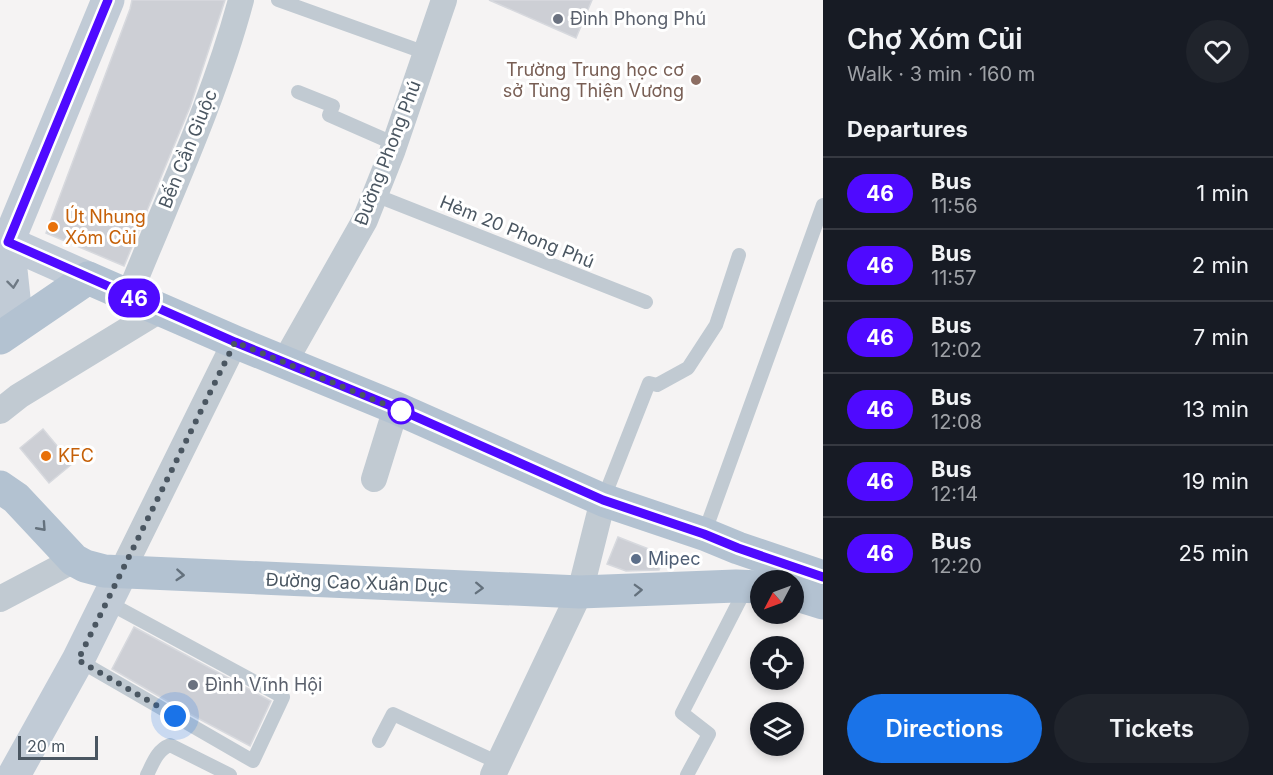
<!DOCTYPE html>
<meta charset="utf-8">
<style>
body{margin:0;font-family:Inter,sans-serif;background:#20242c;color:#f1f3f6;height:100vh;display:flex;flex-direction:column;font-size:22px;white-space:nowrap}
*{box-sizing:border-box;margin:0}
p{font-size:20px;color:#9ea1a6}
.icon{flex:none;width:33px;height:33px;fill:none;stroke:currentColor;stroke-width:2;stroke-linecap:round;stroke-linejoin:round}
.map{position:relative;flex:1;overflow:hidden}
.sheet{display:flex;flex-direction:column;background:#171b24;width:450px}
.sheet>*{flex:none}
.badge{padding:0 12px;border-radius:20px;font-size:21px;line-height:39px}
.needle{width:39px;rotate:229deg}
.buttons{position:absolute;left:750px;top:570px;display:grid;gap:12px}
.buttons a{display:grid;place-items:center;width:54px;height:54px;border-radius:50%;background:#171b24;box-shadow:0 3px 9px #0003;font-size:30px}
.scale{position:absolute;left:18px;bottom:15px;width:80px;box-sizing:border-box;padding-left:6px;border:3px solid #4a5661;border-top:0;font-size:16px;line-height:21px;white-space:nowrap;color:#4a5661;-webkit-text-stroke:4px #fff;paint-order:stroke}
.you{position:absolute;width:30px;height:30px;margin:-15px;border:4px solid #fff;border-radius:50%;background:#1a73e8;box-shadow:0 0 0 9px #1a73e833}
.map>.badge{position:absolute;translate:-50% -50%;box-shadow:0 0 0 3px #fff}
h2{padding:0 24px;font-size:22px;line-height:54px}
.round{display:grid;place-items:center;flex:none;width:63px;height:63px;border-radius:32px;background:#20242c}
.head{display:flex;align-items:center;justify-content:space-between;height:102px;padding:0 24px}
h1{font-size:28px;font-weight:600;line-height:45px}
.primary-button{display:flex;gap:12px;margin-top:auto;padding:12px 24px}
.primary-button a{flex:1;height:69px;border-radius:36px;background:#1a73e8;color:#fff;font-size:24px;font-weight:600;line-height:69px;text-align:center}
.primary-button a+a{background:#20242c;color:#f1f3f6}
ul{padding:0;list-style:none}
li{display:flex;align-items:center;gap:18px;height:72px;padding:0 24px;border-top:2px solid #363941}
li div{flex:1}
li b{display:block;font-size:22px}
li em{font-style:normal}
li .badge{min-width:66px;font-weight:700;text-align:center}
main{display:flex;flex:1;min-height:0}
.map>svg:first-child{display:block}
</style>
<main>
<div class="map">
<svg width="823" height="775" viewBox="0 0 823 775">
<rect width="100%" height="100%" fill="#f5f3f3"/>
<g fill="#cdcfd5" stroke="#d7d9de" stroke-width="1.5">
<polygon points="132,0 225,0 190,107 124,266 46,233 130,9"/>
<polygon points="489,0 592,0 576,38"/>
<polygon points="43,429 72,464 49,483 20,448"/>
<polygon points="618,537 664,555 659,570 626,571 607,564"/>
<polygon points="134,627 271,701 250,746 186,712 112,669"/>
</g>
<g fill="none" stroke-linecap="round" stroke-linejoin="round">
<g stroke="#c1cad2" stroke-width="14">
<polyline points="278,0 426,53"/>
<polyline points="298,92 333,106 329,115 395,144"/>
<polyline points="375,195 646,302"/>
<polyline points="603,500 649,383 657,385 688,368 716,325 739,255"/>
<polyline points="704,534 823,205"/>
<polyline points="78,660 253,761 283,697 107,602"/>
<polyline points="379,741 393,714 499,763"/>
<path d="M147 775C153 763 157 750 170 745L230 775"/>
<polyline points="687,775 709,734 682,713 746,588"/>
</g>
<g stroke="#c1cad2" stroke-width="26">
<path d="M129 295C168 198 214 101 241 0"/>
<polyline points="284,363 365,220 392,152 444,0"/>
<polyline points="0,411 19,396 160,310"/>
<polyline points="374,479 396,408"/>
<polyline points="122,571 235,342"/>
<polyline points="0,599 74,560"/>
<polyline points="493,775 580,592 603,500"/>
</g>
<g stroke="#c1cbd6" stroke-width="33">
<polyline points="0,239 88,278"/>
<polyline points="0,325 17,326 8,242 108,0"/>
<polyline points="14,775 78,660 122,571"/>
</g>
<g stroke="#b3c2d1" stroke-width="33">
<polyline points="0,338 88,278 235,342 396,408 603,500 704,534 738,548 823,577"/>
<polyline points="0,487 16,498 74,560 85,566 104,571 580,592 736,586 760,587"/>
<polyline points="794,594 823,603"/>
</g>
</g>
<defs><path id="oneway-chevron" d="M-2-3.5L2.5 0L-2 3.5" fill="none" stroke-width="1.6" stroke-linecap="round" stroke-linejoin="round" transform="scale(1.5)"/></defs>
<use stroke="#6e7984" href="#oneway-chevron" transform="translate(13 284) rotate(83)"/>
<g stroke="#64717d">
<use href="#oneway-chevron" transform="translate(42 527) rotate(48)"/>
<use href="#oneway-chevron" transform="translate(180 575) rotate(4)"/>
<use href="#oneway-chevron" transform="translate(479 588) rotate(2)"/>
<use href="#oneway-chevron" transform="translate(638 590) rotate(-2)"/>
</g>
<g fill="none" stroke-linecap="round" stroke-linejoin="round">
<g stroke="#fff" stroke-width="14">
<polyline id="line" points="108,0 8,242 235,342 396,408 603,500 704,534 738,548 823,577"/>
</g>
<use href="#line" stroke="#4f0aff" stroke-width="9"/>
<polyline stroke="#4a5661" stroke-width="6" stroke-dasharray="0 10.8" points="175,716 78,660 235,342 401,411"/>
</g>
<g fill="#6b7280" stroke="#fff" stroke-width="2">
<circle cx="558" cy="19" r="6"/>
<circle cx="193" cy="685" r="6"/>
</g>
<circle fill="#8d6e63" stroke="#fff" stroke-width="2" cx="696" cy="80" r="6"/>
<g fill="#e8710a" stroke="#fff" stroke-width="2">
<circle cx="53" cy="227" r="6"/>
<circle cx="46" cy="456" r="6"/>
</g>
<circle fill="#fff" stroke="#4f0aff" stroke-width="3" cx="401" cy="411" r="12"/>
<circle fill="#5c6f8a" stroke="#fff" stroke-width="2" cx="636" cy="559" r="6"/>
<g text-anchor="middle" stroke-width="6" stroke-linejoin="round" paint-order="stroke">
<g font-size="18" fill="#5b616d" stroke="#fff" text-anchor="start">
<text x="570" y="25">Đình Phong Phú</text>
<text x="205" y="691">Đình Vĩnh Hội</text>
</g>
<g font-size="18" fill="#785e54" stroke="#fff" text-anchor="end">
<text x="684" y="76">Trường Trung học cơ<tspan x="684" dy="21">sở Tùng Thiện Vương</tspan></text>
</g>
<g font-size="18" fill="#4a5661" stroke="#fff">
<text transform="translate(188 149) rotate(-68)" y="6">Bến Cần Giuộc</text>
<text transform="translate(388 153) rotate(-69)" y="6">Đường Phong Phú</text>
<text transform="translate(517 232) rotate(22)" y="6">Hẻm 20 Phong Phú</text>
<text transform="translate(357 583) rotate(2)" y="6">Đường Cao Xuân Dục</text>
</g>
<g font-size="18" fill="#c56008" stroke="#fff" text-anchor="start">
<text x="65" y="223">Út Nhung<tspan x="65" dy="21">Xóm Củi</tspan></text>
<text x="58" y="462">KFC</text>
</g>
<g font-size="18" fill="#4e5e75" stroke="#fff" text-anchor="start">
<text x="648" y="565">Mipec</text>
</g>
</g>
</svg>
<div class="buttons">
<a><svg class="needle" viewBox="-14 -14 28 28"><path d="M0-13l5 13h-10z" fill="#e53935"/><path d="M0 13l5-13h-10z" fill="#9ea1a6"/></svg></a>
<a><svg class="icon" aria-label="locate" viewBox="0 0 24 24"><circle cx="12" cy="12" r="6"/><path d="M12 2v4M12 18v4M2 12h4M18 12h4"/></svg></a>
<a><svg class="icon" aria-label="layers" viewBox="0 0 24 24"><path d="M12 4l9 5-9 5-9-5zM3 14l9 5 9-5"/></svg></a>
</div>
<div class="scale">20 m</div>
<div class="you" style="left:175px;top:716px"></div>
<b class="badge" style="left:134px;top:298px;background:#4f0aff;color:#fff">46</b>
</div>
<section class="sheet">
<div class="head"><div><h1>Chợ Xóm Củi</h1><p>Walk · 3 min · 160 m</p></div><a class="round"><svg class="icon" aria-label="heart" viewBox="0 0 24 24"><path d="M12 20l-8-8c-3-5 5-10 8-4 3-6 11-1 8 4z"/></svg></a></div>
<h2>Departures</h2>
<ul>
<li><span class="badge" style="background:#4f0aff;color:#fff">46</span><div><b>Bus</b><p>11:56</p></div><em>1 min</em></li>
<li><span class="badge" style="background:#4f0aff;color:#fff">46</span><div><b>Bus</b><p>11:57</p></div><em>2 min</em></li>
<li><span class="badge" style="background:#4f0aff;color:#fff">46</span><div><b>Bus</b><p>12:02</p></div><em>7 min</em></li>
<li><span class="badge" style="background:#4f0aff;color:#fff">46</span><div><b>Bus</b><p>12:08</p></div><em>13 min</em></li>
<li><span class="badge" style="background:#4f0aff;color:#fff">46</span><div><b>Bus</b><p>12:14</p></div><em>19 min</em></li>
<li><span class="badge" style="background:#4f0aff;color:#fff">46</span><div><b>Bus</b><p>12:20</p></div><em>25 min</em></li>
</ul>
<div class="primary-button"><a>Directions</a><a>Tickets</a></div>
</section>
</main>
